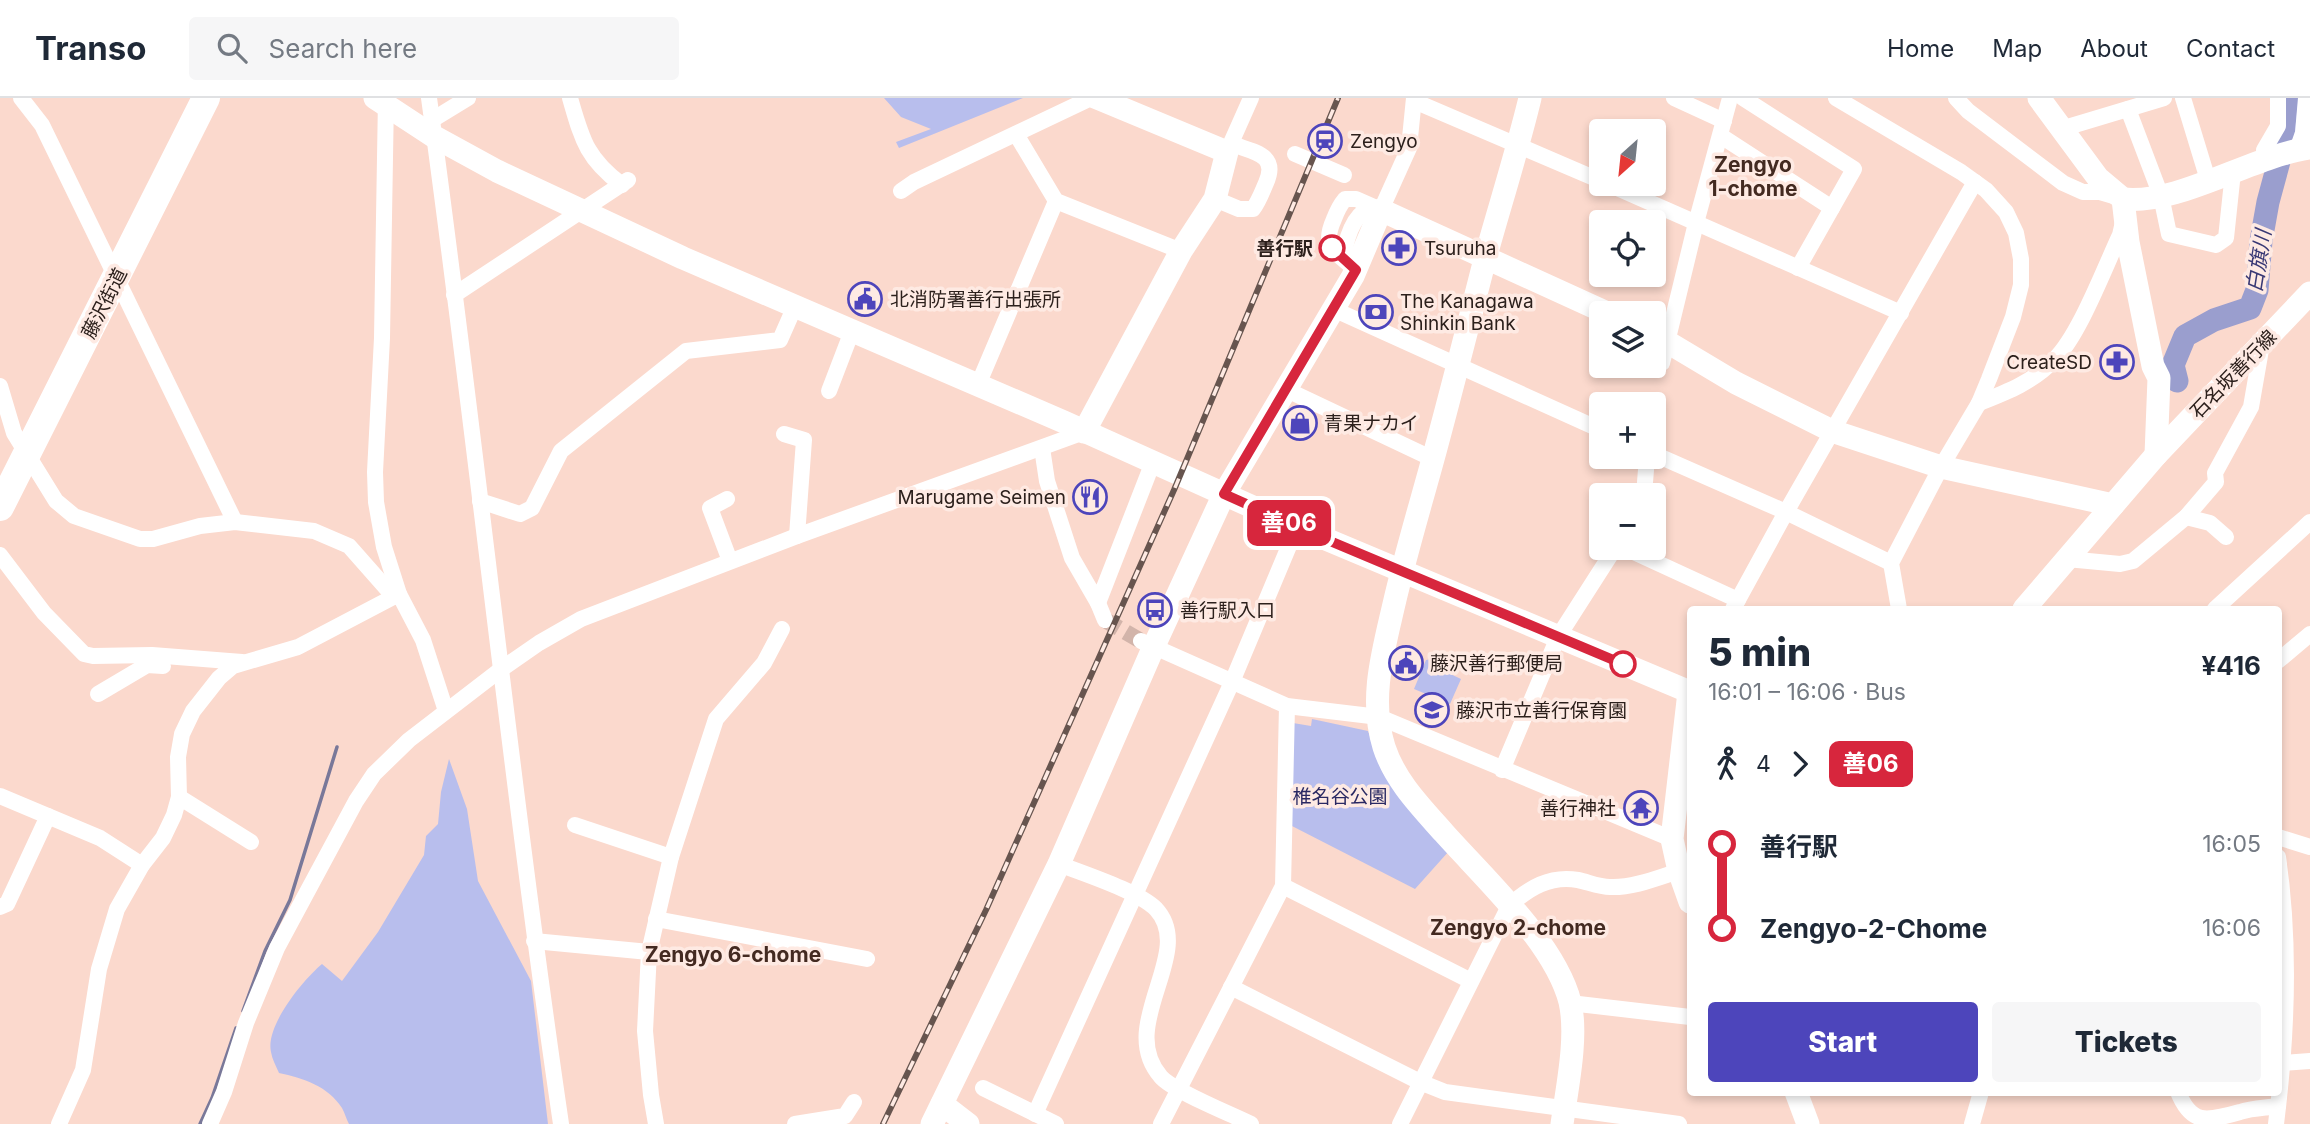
<!DOCTYPE html>
<meta charset="utf-8">
<style>
body{margin:0;font-family:Inter,"Noto Sans JP",sans-serif;background:#f6f6f7;color:#1f2937;height:100vh;display:flex;flex-direction:column;font-size:26px;white-space:nowrap}
*{box-sizing:border-box;margin:0}
p{font-size:23px;color:#747a83}
.icon{flex:none;width:38px;height:38px;fill:none;stroke:currentColor;stroke-width:2;stroke-linecap:round;stroke-linejoin:round}
.map{position:relative;flex:1;overflow:hidden}
.side{position:absolute;left:1687px;top:508px;width:595px;height:490px;display:flex;flex-direction:column;background:#fff;border-radius:7px;box-shadow:0 4px 10px #0003}
.side>*{flex:none}
.badge{padding:0 14px;border-radius:10px;font-size:24px;line-height:46px}
.needle{width:46px;rotate:207deg}
.buttons{position:absolute;left:1589px;top:21px;display:grid;gap:14px}
.buttons a{display:grid;place-items:center;width:77px;height:77px;border-radius:7px;background:#fff;box-shadow:0 4px 10px #0003;font-size:35px}
.map>.badge{position:absolute;translate:-50% -50%;box-shadow:0 0 0 4px #fff}
.legs{display:flex;align-items:center;gap:10px;height:77px;padding:0 21px;font-size:23px}
.legs p{margin-inline-start:auto}
.summary{display:flex;align-items:center;justify-content:space-between;height:119px;padding:0 21px}
h1{font-size:38px;font-weight:800;line-height:52px}
.action{display:flex;gap:14px;margin-top:auto;padding:14px 21px}
.action a{flex:1;height:80px;border-radius:7px;background:#4d45bb;color:#fff;font-size:28px;font-weight:800;line-height:80px;text-align:center}
.action a+a{background:#f6f6f7;color:#1f2937}
ul{padding:0 21px;list-style:none}
li{display:flex;align-items:center;gap:24px;height:84px;font-size:26px}
li i{display:grid;place-items:center;width:10px;height:100%;margin:0 9px;background:currentColor}
li i::after{content:'';width:18px;height:18px;margin:-9px;border:5px solid;border-radius:50%;background:#fff}
li p{margin-inline-start:auto}
li:first-child i{background:linear-gradient(#0000 50%,currentColor 0)}
li:last-child i{background:linear-gradient(currentColor 50%,#0000 0)}
header{display:flex;align-items:center;gap:42px;box-sizing:border-box;height:98px;padding:0 35px;background:#fff;border-bottom:2px solid #e0e1e3}
header strong{font-size:33px}
nav{display:flex;gap:38px;margin-inline-start:auto;font-size:24px}
.search{width:490px;height:63px;background:#f6f6f7;display:flex;align-items:center;gap:18px;box-sizing:border-box;padding:0 24px;border-radius:7px;color:#747a83;font-size:26px}
.map>svg:first-child{display:block}
</style>
<header>
<strong>Transo</strong>
<div class="search"><svg class="icon" aria-label="search" viewBox="0 0 24 24"><circle cx="10" cy="10" r="6"/><path d="M15 15l6 6"/></svg>Search here</div>
<nav><a>Home</a><a>Map</a><a>About</a><a>Contact</a></nav>
</header>
<div class="map">
<svg width="2310" height="1026" viewBox="0 0 2310 1026">
<rect width="100%" height="100%" fill="#fbd9cd"/>
<g fill="#b8beed">
<polygon points="884,0 1023,0 899,50 896,44 931,31 901,19"/>
<polygon points="2291,0 2299,0 2296,37 2293,43 2288,43"/>
<polygon points="1444,559 1448,560 1442,572 1461,581 1450,606 1414,591 1426,562"/>
<polygon points="1312,621 1368,633 1383,675 1411,712 1449,753 1415,791 1290,727 1293,625 1311,628"/>
<path d="M449 661 467 711 478 783 531 883 548 1026H349C346 1021 345 1015 342 1010 328 988 303 980 279 975 276 968 272 961 271 954 265 928 303 882 322 866L342 883 378 834 424 757 426 738 438 726 441 694Z"/>
</g>
<g fill="none" stroke-linecap="round" stroke-linejoin="round">
<g stroke="#797899" stroke-width="3.5">
<polyline points="243,913 265,853 290,802 337,649"/>
<polyline points="200,1026 212,1000 236,930"/>
</g>
<polyline stroke="#9a9ece" stroke-width="23" points="2177,283 2173,267 2185,238 2214,222 2250,210 2257,192 2261,143 2268,104 2281,56 2287,0"/>
<polyline stroke="#d2b4aa" stroke-width="16" stroke-dasharray="16 8" stroke-linecap="butt" points="1105,522 1141,543"/>
<g stroke="#fff" stroke-width="16">
<polyline points="21,0 42,27 235,424"/>
<polyline points="386,0 382,240 375,374 376,404 384,449 399,496 423,542 446,613"/>
<path d="M429 0C476 342 511 685 561 1026"/>
<path d="M570 0C582 41 586 60 622 87"/>
<polyline points="1674,0 1724,23"/>
<polyline points="1743,0 1854,71 1798,170"/>
<polyline points="1836,0 1961,74 1986,92 2006,114 2016,135 2021,161 2021,187 2013,219 1989,281 1979,305 1941,369 1891,465 1899,511"/>
<polyline points="1956,0 1968,13 2063,85 2083,94 2100,94 2117,99"/>
<polyline points="2183,0 2208,82"/>
<polyline points="1414,3 1601,83"/>
<polyline points="2128,11 2161,98 2169,136 2216,147 2226,140 2233,74"/>
<polyline points="432,22 468,0"/>
<polyline points="2061,31 2164,0"/>
<polyline points="1016,36 1056,103 1181,153"/>
<polyline points="1721,38 1832,110"/>
<polyline points="2264,52 2278,28 2278,0"/>
<polyline points="2297,52 2303,35 2306,0"/>
<polyline points="1227,54 1251,0"/>
<polyline points="1295,56 1344,77"/>
<polyline points="1608,86 1901,215"/>
<polyline points="901,93 914,84 1091,0"/>
<path d="M1215 101 1239 111H1253C1259 103 1262 94 1266 85 1279 56 1253 54 1232 46"/>
<path d="M1343 160C1346 142 1353 114 1373 109"/>
<path d="M1356 172C1335 153 1321 150 1334 121 1337 113 1340 107 1345 101H1356L1381 112 1409 50 1414 0"/>
<polyline points="454,197 628,82"/>
<polyline points="1333,211 1601,332"/>
<polyline points="1662,265 1696,125 1730,0"/>
<polyline points="978,287 1056,103"/>
<polyline points="0,288 14,335 56,403 74,418 140,441 153,441 200,428 235,424 314,433 349,448 394,499"/>
<polyline points="1285,291 1433,361"/>
<polyline points="829,293 852,233"/>
<path d="M1979 305C2007 294 2033 284 2054 262 2079 238 2104 171 2120 137L2123 124"/>
<polyline points="784,336 804,342 797,438"/>
<polyline points="1042,350 1047,383 1072,460 1098,505 1153,364"/>
<polyline points="1654,356 1786,414 1891,465"/>
<polyline points="1644,397 1647,359"/>
<polyline points="727,401 710,410 730,463"/>
<polyline points="480,403 520,416 532,410 561,353 686,253 780,242 795,208"/>
<polyline points="2186,419 2210,425 2226,439"/>
<polyline points="1625,450 1738,502"/>
<polyline points="0,457 44,515 84,556 93,558 152,557 242,564"/>
<polyline points="2067,461 2120,466 2133,463 2186,419 2216,384 2215,375 2251,309 2262,246"/>
<polyline points="1098,505 1105,522"/>
<polyline points="1733,511 1786,414 1975,84"/>
<polyline points="2215,511 2310,424"/>
<polyline points="1141,543 1287,608 1379,619 1672,741"/>
<polyline points="2278,563 2310,536"/>
<polyline points="98,596 147,567 163,568"/>
<polyline points="1502,672 1558,539 1615,450"/>
<polyline points="0,698 100,740 142,767"/>
<polyline points="179,699 251,744"/>
<polyline points="575,727 671,759"/>
<polyline points="2278,739 2310,749"/>
<path d="M1059 766C1084 776 1138 793 1156 811 1197 855 1115 927 1161 979 1173 993 1231 1016 1251 1026"/>
<polyline points="1283,788 1471,883"/>
<polyline points="0,809 7,806 48,718"/>
<polyline points="656,821 867,861"/>
<polyline points="534,843 649,854"/>
<polyline points="1231,889 1420,984 1445,994 1679,1026"/>
<polyline points="1570,905 1690,919"/>
<polyline points="2283,965 2310,963"/>
<polyline points="983,990 1056,1026"/>
<path d="M2178 994C2191 1026 2205 1024 2240 1014 2252 1010 2265 1010 2278 1008"/>
<polyline points="1035,1016 1232,584 1297,429"/>
<polyline points="59,1026 83,972 99,871 117,811 142,767 163,740 174,717 179,699 178,659 182,636 193,613 219,580 233,568 298,549 399,496"/>
<polyline points="210,1026 224,994 246,925 277,850 356,703 374,676 409,642 500,572 539,545 581,521 797,438 1084,334"/>
<polyline points="656,1026 651,997 645,933 649,854 671,759 716,621 764,565 782,531"/>
<polyline points="795,1026 845,1018 854,1004"/>
<polyline points="1161,1026 1283,788 1287,608"/>
<path d="M1400 1026 1509 808C1529 790 1550 777 1578 782 1588 784 1599 789 1610 789 1633 790 1657 780 1679 773"/>
<polyline points="1972,1026 1981,994"/>
<path d="M2276 1026C2287 938 2291 848 2278 759"/>
</g>
<g stroke="#fff" stroke-width="23">
<polyline points="375,0 433,38 497,73 683,160 1064,324 1297,429 1690,594"/>
<path d="M1530 0C1517 54 1500 107 1485 161 1469 224 1453 287 1436 350 1422 402 1406 454 1394 506 1383 554 1369 601 1384 649 1395 683 1421 709 1444 735 1485 781 1555 845 1570 904 1578 939 1567 990 1562 1026"/>
<polyline points="2039,0 2098,80 2123,101"/>
<polyline points="2123,101 2128,144 2153,268 2159,280 2156,357"/>
<path d="M2123 101C2179 107 2252 58 2310 50"/>
<polyline points="1654,236 1736,285 1832,333 1941,369 2113,407"/>
<polyline points="1084,334 1181,153 1215,101 1227,54 1097,0"/>
<polyline points="2024,511 2156,357 2310,195"/>
<polyline points="1689,594 1672,741 1679,773 1690,804"/>
<polyline points="1796,994 1808,1026"/>
<polyline points="942,1006 968,1026"/>
<polyline points="932,1026 1059,766 1154,548 1224,396 1353,178 1381,112 1607,215"/>
</g>
<polyline stroke="#fff" stroke-width="28" points="0,409 206,0"/>
<g stroke="#67554f" stroke-width="6">
<polyline id="rail" points="883,1026 986,812 1174,392 1338,0"/>
</g>
<use href="#rail" stroke="#feeae3" stroke-width="3.5" stroke-dasharray="10" stroke-linecap="butt"/>
</g>
<g fill="none" stroke-linecap="round" stroke-linejoin="round">
<g stroke="#fff" stroke-width="16">
<polyline id="line-1" points="1332,150 1356,172 1224,396 1318,438 1623,566"/>
</g>
<use href="#line-1" stroke="#d7263d" stroke-width="10"/>
</g>
<defs>
<g id="station-ring" transform="scale(1.75)"><circle r="9.5" fill="#feeae3" stroke="#4d45bb" stroke-width="1.5"/><path d="M-3-6H3Q5-6 5-4V2Q5 4 3 4L4.5 6H3L1.5 4h-3L-3 6H-4.5L-3 4Q-5 4-5 2V-4Q-5-6-3-6ZM-3.5-4v3h7v-3ZM-3.5 1v1.5H-2V1ZM2 1v1.5H3.5V1Z" fill="#4d45bb"/></g>
<g id="pharmacy-ring" transform="scale(1.75)"><circle r="9.5" fill="#feeae3" stroke="#4d45bb" stroke-width="1.5"/><path d="M-2-6h4v4h4v4h-4v4h-4v-4h-4v-4h4Z" fill="#4d45bb"/></g>
<g id="civic-ring" transform="scale(1.75)"><circle r="9.5" fill="#feeae3" stroke="#4d45bb" stroke-width="1.5"/><path d="M-.6-6.5H3V-4.5H.6V-3L4-1V1h2V6H-6V1h2V-1L-.6-3ZM-1.2 2.5V6h2.4V2.5Z" fill="#4d45bb"/></g>
<g id="bank-ring" transform="scale(1.75)"><circle r="9.5" fill="#feeae3" stroke="#4d45bb" stroke-width="1.5"/><path d="M-6-4H6V4H-6ZM0-2.3a2.3 2.3 0 1 0 0 4.6a2.3 2.3 0 1 0 0-4.6Z" fill="#4d45bb"/></g>
<g id="shop-ring" transform="scale(1.75)"><circle r="9.5" fill="#feeae3" stroke="#4d45bb" stroke-width="1.5"/><path d="M-5-2.5h2.3a2.7 3.5 0 0 1 5.4 0H5L5.5 6h-11ZM-1.5-2.5h3a1.5 2.3 0 0 0-3 0Z" fill="#4d45bb"/></g>
<g id="restaurant-ring" transform="scale(1.75)"><circle r="9.5" fill="#feeae3" stroke="#4d45bb" stroke-width="1.5"/><path d="M-5-6h1v4h1v-4h1v4h1v-4h1v5L-1.5 .5V6h-2V.5L-5-1ZM5-6V6H3V1.5H1.5Q1.5-4 5-6Z" fill="#4d45bb"/></g>
<g id="bus-ring" transform="scale(1.75)"><circle r="9.5" fill="#feeae3" stroke="#4d45bb" stroke-width="1.5"/><path d="M-5-6H5V4H4V6H2V4H-2V6H-4V4H-5ZM-3.5-4V0h7V-4ZM-3.5 1.2v1.5H-2V1.2ZM2 1.2v1.5H3.5V1.2Z" fill="#4d45bb"/></g>
<g id="school-ring" transform="scale(1.75)"><circle r="9.5" fill="#feeae3" stroke="#4d45bb" stroke-width="1.5"/><path d="M0-5L7-2L0 1L-7-2ZM-4 1L0 2.5L4 1V4Q0 6-4 4Z" fill="#4d45bb"/></g>
<g id="temple-ring" transform="scale(1.75)"><circle r="9.5" fill="#feeae3" stroke="#4d45bb" stroke-width="1.5"/><path d="M0-6L5-2H3V0L6.5 2.5H4V6H1.5V3h-3V6H-4V2.5H-6.5L-3 0V-2H-5Z" fill="#4d45bb"/></g>
</defs>
<g fill-rule="evenodd">
<use href="#station-ring" x="1325" y="43"/>
<use href="#pharmacy-ring" x="1399" y="150"/>
<use href="#civic-ring" x="865" y="201"/>
<use href="#bank-ring" x="1376" y="214"/>
<use href="#pharmacy-ring" x="2117" y="264"/>
<use href="#shop-ring" x="1300" y="325"/>
<use href="#restaurant-ring" x="1090" y="399"/>
<use href="#bus-ring" x="1155" y="512"/>
<use href="#civic-ring" x="1406" y="565"/>
<use href="#school-ring" x="1432" y="612"/>
<use href="#temple-ring" x="1641" y="710"/>
</g>
<g fill="#fff" stroke="#d7263d" stroke-width="3.5">
<circle cx="1332" cy="150" r="12"/>
<circle cx="1623" cy="566" r="12"/>
</g>
<g text-anchor="middle" stroke-width="7" stroke-linejoin="round" paint-order="stroke">
<g font-size="19" fill="#2c201c" stroke="#feeae3" text-anchor="start">
<text x="1350" y="50">Zengyo</text>
<text x="1424" y="157">Tsuruha</text>
<text x="890" y="208">北消防署善行出張所</text>
<text x="1400" y="210">The Kanagawa<tspan x="1400" dy="22">Shinkin Bank</tspan></text>
<text x="2092" y="271" text-anchor="end">CreateSD</text>
<text x="1324" y="332">青果ナカイ</text>
<text x="1066" y="406" text-anchor="end">Marugame Seimen</text>
<text x="1180" y="519">善行駅入口</text>
<text x="1430" y="572">藤沢善行郵便局</text>
<text x="1456" y="619">藤沢市立善行保育園</text>
<text x="1616" y="717" text-anchor="end">善行神社</text>
</g>
<g font-size="19" font-weight="bold" fill="#2c201c" stroke="#feeae3" text-anchor="end">
<text x="1313" y="157">善行駅</text>
</g>
<g font-size="19" fill="#2c201c" stroke="#feeae3">
<text transform="translate(104 205) rotate(-63)" y="7">藤沢街道</text>
<text transform="translate(2233 276) rotate(-46)" y="7">石名坂善行線</text>
</g>
<g font-size="19" fill="#2a2963" stroke="#feeae3">
<text x="1340" y="705">椎名谷公園</text>
</g>
<g font-size="21" font-weight="bold" fill="#432a21" stroke="#feeae3">
<text x="1753" y="74">Zengyo<tspan x="1753" dy="24">1-chome</tspan></text>
<text x="1518" y="837">Zengyo 2-chome</text>
<text x="733" y="864">Zengyo 6-chome</text>
</g>
<g font-size="21" font-style="italic" fill="#393975" stroke="#feeae3">
<text transform="translate(2259 163) rotate(-81)" y="7">白旗川</text>
</g>
</g>
</svg>
<div class="buttons">
<a><svg class="needle" viewBox="-14 -14 28 28"><path d="M0-13l5 13h-10z" fill="#e53935"/><path d="M0 13l5-13h-10z" fill="#747a83"/></svg></a>
<a><svg class="icon" aria-label="locate" viewBox="0 0 24 24"><circle cx="12" cy="12" r="6"/><path d="M12 2v4M12 18v4M2 12h4M18 12h4"/></svg></a>
<a><svg class="icon" aria-label="layers" viewBox="0 0 24 24"><path d="M12 4l9 5-9 5-9-5zM3 14l9 5 9-5"/></svg></a>
<a>+</a>
<a>−</a>
</div>
<b class="badge" style="left:1289px;top:425px;background:#d7263d;color:#fff">善06</b>
<section class="side">
<div class="summary"><div><h1>5 min</h1><p>16:01 – 16:06 · Bus</p></div><b>¥416</b></div>
<div class="legs"><svg class="icon" aria-label="walk" viewBox="0 0 24 24"><circle cx="13" cy="4" r="2"/><path d="M13 8l-2 6 4 7M11 14l-3 7M7 12l3-4h3l4 4"/></svg>4<svg class="icon" aria-label="forward" viewBox="0 0 24 24"><path d="M9 5l7 7-7 7"/></svg><b class="badge" style="background:#d7263d;color:#fff">善06</b></div>
<ul>
<li><i style="color:#d7263d"></i><b>善行駅</b><p>16:05</p></li>
<li><i style="color:#d7263d"></i><b>Zengyo-2-Chome</b><p>16:06</p></li>
</ul>
<div class="action"><a>Start</a><a>Tickets</a></div>
</section>
</div>
